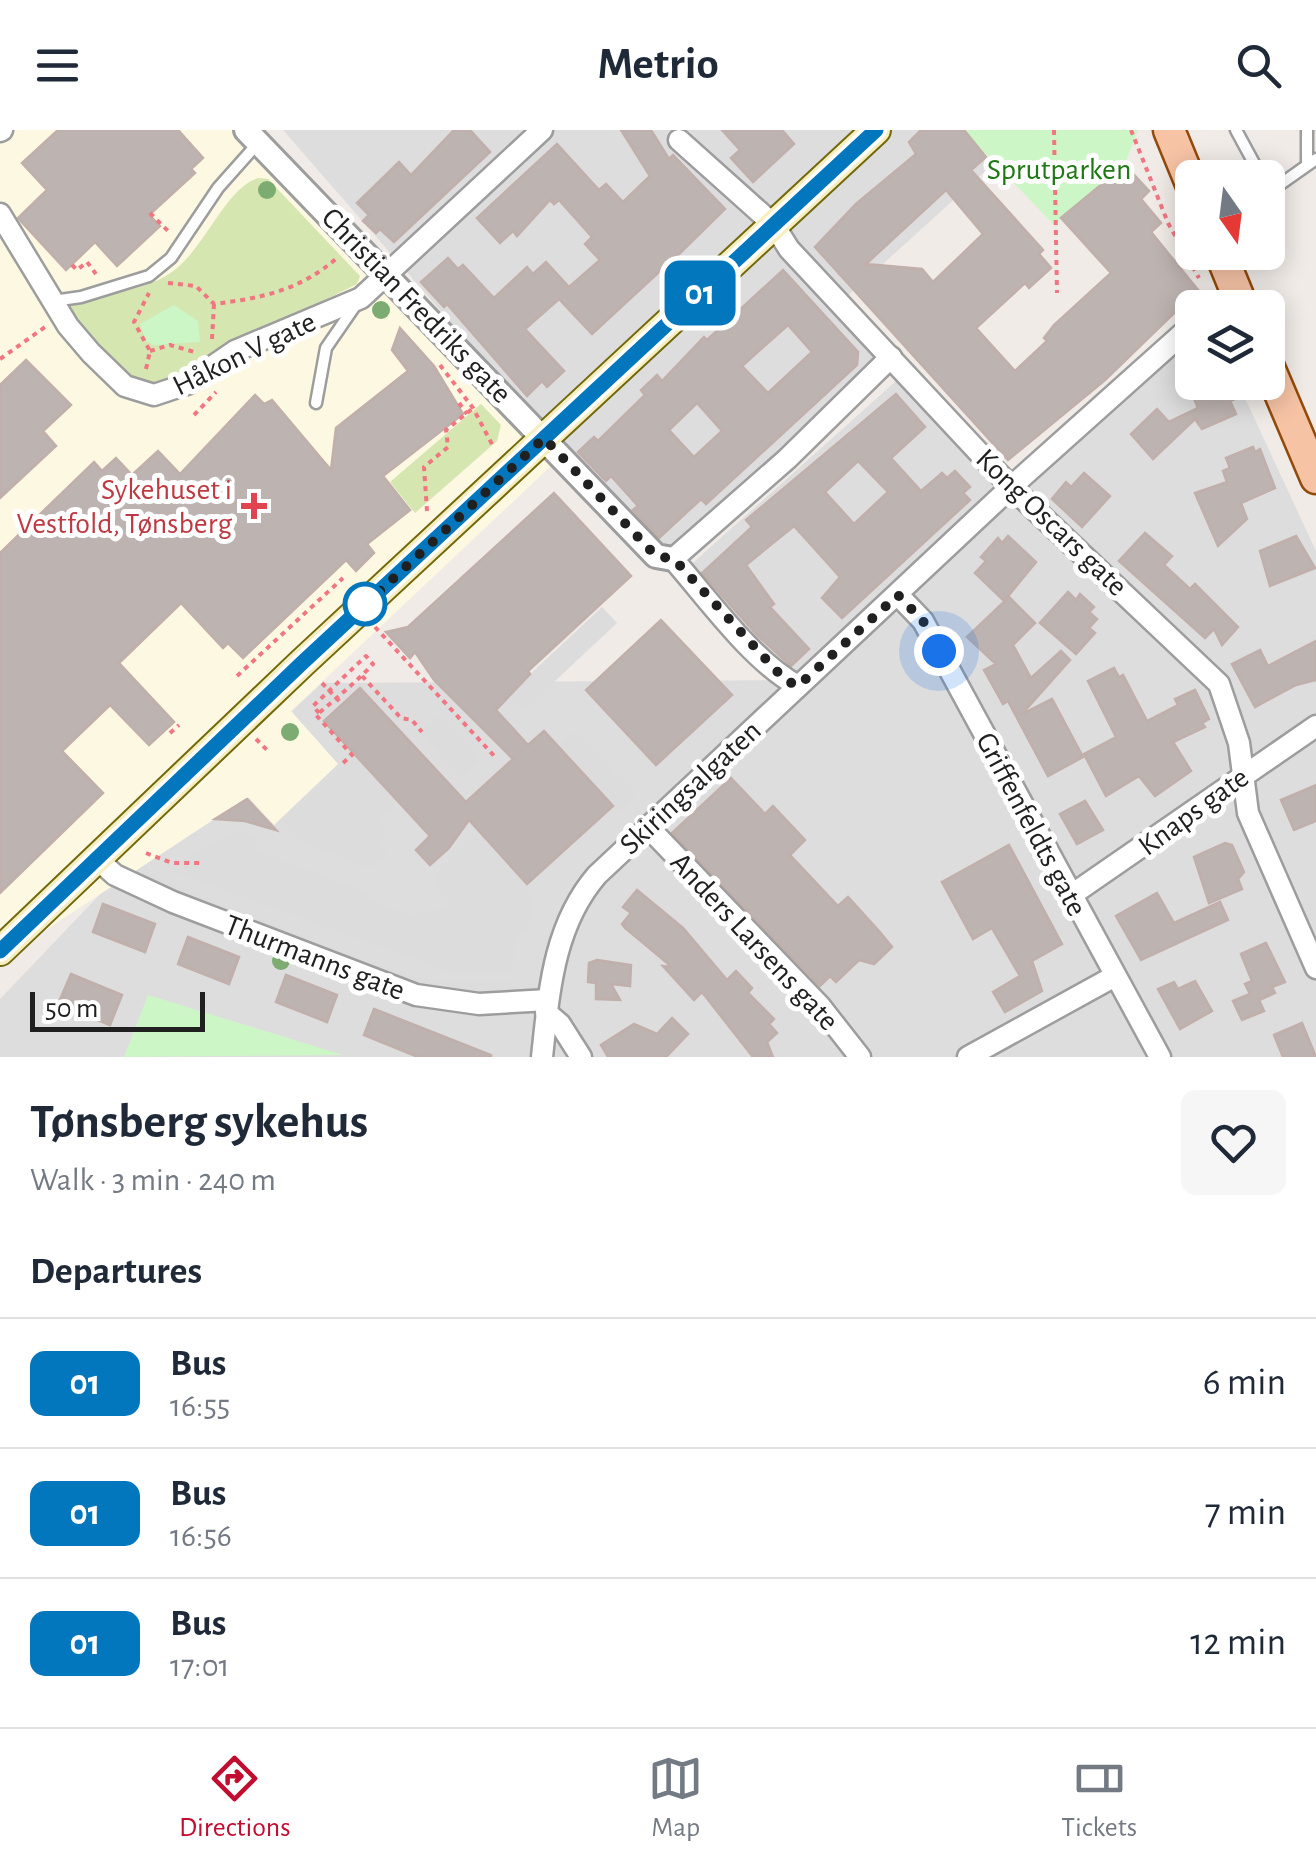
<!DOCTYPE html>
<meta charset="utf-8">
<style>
body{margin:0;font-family:"Alegreya Sans",sans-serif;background:#f6f6f7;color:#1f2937;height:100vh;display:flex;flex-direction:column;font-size:38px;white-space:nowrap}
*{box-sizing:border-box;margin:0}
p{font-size:32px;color:#747a83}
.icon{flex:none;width:55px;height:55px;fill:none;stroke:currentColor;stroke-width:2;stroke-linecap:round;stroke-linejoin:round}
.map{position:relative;height:927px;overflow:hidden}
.side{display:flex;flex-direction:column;background:#fff;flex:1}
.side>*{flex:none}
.badge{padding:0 20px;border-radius:15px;font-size:35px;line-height:65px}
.needle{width:65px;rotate:166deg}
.fabs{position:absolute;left:1175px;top:30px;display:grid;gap:20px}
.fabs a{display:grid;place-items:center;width:110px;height:110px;border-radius:15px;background:#fff;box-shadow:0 5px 25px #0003;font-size:50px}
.scale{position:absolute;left:30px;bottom:25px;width:175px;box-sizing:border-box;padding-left:10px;border:5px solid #202020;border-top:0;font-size:28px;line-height:35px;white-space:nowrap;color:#202020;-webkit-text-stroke:8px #fff;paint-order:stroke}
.you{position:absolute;width:50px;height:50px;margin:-25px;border:8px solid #fff;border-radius:50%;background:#1a73e8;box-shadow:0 0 0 15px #1a73e833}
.map>.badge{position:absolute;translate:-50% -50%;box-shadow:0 0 0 5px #fff}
h2{padding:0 30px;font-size:38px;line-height:90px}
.round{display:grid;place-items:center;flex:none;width:105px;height:105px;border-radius:15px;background:#f6f6f7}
.summary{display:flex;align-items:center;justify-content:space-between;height:170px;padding:0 30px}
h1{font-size:48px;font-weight:600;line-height:75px}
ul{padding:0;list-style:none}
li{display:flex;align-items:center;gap:30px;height:130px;padding:0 30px;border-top:2px solid #e0e1e3}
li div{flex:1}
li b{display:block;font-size:38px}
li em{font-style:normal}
li .badge{min-width:110px;font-weight:700;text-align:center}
header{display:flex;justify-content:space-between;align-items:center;height:130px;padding:0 30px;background:#fff;font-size:45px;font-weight:600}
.tab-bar{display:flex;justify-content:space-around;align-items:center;height:140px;border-top:2px solid #e0e1e3;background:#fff;font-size:28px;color:#747a83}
.tab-bar a{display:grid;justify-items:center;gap:5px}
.tab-bar .selected{color:#c20d30}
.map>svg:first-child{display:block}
</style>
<header><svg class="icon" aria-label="menu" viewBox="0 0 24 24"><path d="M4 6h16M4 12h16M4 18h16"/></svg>Metrio<svg class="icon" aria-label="search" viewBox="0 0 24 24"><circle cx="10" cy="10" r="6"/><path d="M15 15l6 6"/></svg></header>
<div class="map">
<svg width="1316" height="927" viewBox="0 0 1316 927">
<rect width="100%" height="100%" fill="#f0ebe7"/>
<g fill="#dedddd">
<polygon points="283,0 965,0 990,37 831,181 888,242 671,435 535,289"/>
<polygon points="1192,184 1192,252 1238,253 1316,421 1316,927 0,927 0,869 109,755 249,667 274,694 338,634 291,582 322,553 790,550 686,439 896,251 993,356"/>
</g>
<polygon fill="#fdf8e2" points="17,0 232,0 526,301 553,334 291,581 338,634 274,695 248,667 0,830 0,11"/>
<g fill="#d5e6b0">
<path d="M258 48 268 49 360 146 357 154 152 256C111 239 90 209 63 175 95 166 141 162 169 144 205 121 223 60 258 48Z"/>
<polygon points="481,274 501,295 497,311 415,383 390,352"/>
</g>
<g fill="#cdf6c7">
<polygon points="963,0 1138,0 1126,31 1054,95"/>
<polygon points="174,175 198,191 200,212 154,215 146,211 140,194"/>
<polygon points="148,865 343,925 124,927"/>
</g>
<g fill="#dcdcdc">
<polygon points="602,477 617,493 524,580 509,564"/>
<polygon points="440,586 481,629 462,647 422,602"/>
<polygon points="574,601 636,666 619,682 559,617"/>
<polygon points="356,624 399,671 379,689 385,696 381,715 388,718 387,726 369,738 301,712 282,692"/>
<polygon points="237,701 259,709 255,720 369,763 368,769 408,785 454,775 432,748 478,702 526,755 524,759 535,773 527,800 516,808 511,844 447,841 174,742 182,729"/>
<polygon points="147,743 345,823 431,852 513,853 513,866 429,861 143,752"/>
</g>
<g fill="#bdb3b0" stroke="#c0afaa" stroke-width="2.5" fill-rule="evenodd">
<polygon points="58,0 178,0 203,28 191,39 195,43 149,85 160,96 117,136 95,112 66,140 18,88 47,60 22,33"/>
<polygon points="454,0 470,0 490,22 394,112 380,99 376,103 363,91 369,85 357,73 399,32 411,45"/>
<polygon points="621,0 651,0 669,29 673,25 725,79 673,130 677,134 664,146 660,141 592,204 559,169 525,199 564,241 547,257 542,251 527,266 447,174 444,177 421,152 448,128 458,139 463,135 494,168 527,137 533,144 546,132 569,157 600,130 585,114 592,107 559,70 554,74 550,70 517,106 513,101 500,113 477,88 557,14 599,60 606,54 623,72 650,46"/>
<polygon points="722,0 782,0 794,14 753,52 731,28 740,20"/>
<path d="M921 0H964L986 27 971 40 1043 120 1039 124 1051 138 1029 158 1025 153 976 198 1015 241 1047 211 1044 208 1054 195 1111 143 1061 88 1125 35 1149 61 1141 69 1161 93 1151 102 1198 160 1105 250 1008 330 815 117 856 74 916 24 909 12ZM946 60 983 104 933 152 922 139 866 134Z"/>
<path d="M783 140 858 222 857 235 706 374 701 369 659 408 633 380 638 376 611 346 606 351 578 322 594 307 598 311 645 265 641 260 657 245 662 251 704 207 707 210ZM788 195 812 222 768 263 742 236ZM697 273 722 301 694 327 669 300Z"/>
<polygon points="400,198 434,236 463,284 383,346 410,380 367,414 374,423 356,441 346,430 243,528 228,513 223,518 181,473 119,533 174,592 149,615 110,575 62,621 103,663 0,763 0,423 94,332 102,341 116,328 132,345 158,321 180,344 255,265 264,274 272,270 331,340 336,298 408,241 392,220"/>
<polygon points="26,230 71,275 43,301 56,316 0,368 0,255"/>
<polygon points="1187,252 1231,252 1237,268 1230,271 1236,284 1202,299 1195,289 1153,329 1131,304 1157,279 1169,292 1198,278"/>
<path d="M896 264 925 297 891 328 921 361 942 343 947 348 955 341 970 357 963 363 970 370 842 488 822 468 840 447 794 396 746 435 774 474 770 477 809 519 791 536 758 506 702 443 752 397 746 390ZM858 331 888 362 854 394 825 362Z"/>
<polygon points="1253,317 1255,322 1260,319 1275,358 1241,373 1247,389 1218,416 1195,363 1227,352 1223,341 1230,338 1226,328"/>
<polygon points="1084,343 1110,366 1082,397 1052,369 1066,352 1071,357"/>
<polygon points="554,363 631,446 528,541 530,544 496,580 528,615 544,601 613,676 527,754 469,690 449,718 430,735 416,720 430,706 324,591 360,558 466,672 513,629 434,550 415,522 410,528 386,502 408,497"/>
<polygon points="1145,403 1172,426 1164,435 1190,459 1195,454 1238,497 1222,515 1214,499 1205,508 1119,431"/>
<polygon points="1008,406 1036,432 1004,471 975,443 986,431 981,427 998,408 1002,413"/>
<polygon points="1296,406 1315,438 1270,456 1260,421"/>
<polygon points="1068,462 1076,470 1080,464 1094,477 1089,482 1097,489 1089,498 1095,503 1076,524 1040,493"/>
<polygon points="1009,467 1035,493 1013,515 1031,548 1061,521 1070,530 1022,584 1052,569 1083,627 1048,646 1008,571 1003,574 984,540 996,534 967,507"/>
<polygon points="661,490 732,565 656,635 586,560"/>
<polygon points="1316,511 1316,550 1296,555 1255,577 1232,534 1260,520 1268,536"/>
<polygon points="1114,538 1119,547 1123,545 1147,591 1178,575 1175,569 1195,560 1209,589 1202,593 1205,597 1173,612 1191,641 1155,666 1139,646 1106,666 1084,624 1116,607 1088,551"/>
<polygon points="731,648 765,684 773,676 805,710 790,725 838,776 848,767 879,801 892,817 874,834 859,830 836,852 830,846 820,856 672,703"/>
<polygon points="1316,655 1316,691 1294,700 1281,670"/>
<polygon points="247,669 276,700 245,691 215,689"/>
<polygon points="1085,671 1103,700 1077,714 1060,684"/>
<polygon points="1225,713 1232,715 1244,742 1238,749 1242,759 1209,773 1194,727"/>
<polygon points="1009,715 1062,814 1032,831 1042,861 1005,882 993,862 1020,846 992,798 973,809 942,752"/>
<polygon points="637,760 683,798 727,850 736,841 752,858 748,863 774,889 769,894 777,903 767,912 773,927 753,927 702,862 694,870 663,836 672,837 625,798 622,794 631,783 623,777"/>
<polygon points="1157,763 1174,793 1220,772 1228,790 1141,830 1116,786"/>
<polygon points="103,774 155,794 145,822 93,802"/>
<polygon points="188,807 239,827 229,854 178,834"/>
<polygon points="1266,813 1285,852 1272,857 1275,863 1259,870 1264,881 1242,890 1233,871 1250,864 1245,854 1252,851 1241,824"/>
<polygon points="597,830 631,835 630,856 611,854 620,870 596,869 596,853 588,852 589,833"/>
<polygon points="71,844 122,865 110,895 58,874"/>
<polygon points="286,845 337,865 327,892 276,872"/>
<polygon points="1195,851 1212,881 1180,899 1158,859 1174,852 1178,859"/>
<polygon points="374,879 491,925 491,927 418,927 364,905"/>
<polygon points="672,888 688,904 666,927 608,927 601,915 634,894 657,904"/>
<polygon points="1302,893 1316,927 1283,927 1274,905"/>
</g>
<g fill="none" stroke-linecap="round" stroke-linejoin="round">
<g stroke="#9d9d9d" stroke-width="15">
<g id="service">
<polyline points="1236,0 1262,48"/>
<polyline points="1307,0 1307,33"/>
<polyline points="1268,63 1316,29"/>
<polyline points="53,171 81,167 149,146 171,128 218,58 258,13"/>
<polyline points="316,273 326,218 357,173"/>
</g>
</g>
<g stroke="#9d9d9d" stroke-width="25">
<g id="minor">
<polyline points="0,1 2,0"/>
<polyline points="679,10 774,95 789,119 1011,357 1219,554 1239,613 1248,683 1316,838"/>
<polyline points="0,84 68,196 91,223 125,256 154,265 187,254 235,221 361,168 542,0"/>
<polyline points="1212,178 1236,162"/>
<polyline points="898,465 923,491 1160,927"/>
<path d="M798 556C753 532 708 469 673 429L787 329 891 227"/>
<polyline points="648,697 820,876 860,927"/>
<polyline points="97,729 115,745 173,772 416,865 479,874 548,870"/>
<polyline points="1070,766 1316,596"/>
<polyline points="546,882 560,894 581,927"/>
<path d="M542 927C549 863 553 796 597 745L1011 357 1192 195"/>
<polyline points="968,927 1115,846"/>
</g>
</g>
<g stroke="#9d9d9d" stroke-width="28">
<polyline id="tertiary" points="246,0 656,426 673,429"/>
</g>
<g stroke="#71680c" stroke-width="32">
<polyline id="secondary" points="0,821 302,533 876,0"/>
</g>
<g stroke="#924a0a" stroke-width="35">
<g id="primary">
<polyline points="1169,0 1192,56"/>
<polyline points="1220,122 1243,178"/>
<polyline points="1268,235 1316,348"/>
</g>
</g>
<g stroke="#f17682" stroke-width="4" stroke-dasharray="5 5" stroke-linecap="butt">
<polyline points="1054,0 1057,163"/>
<polyline points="1131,0 1168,93 1199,148"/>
<polyline points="150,83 170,103"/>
<polyline points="72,135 77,140 87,132 96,144"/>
<path d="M168 153 196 156 214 174C263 168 301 160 338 127"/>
<polyline points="212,209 214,174"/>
<polyline points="150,221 170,215 198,223"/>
<polyline points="0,229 45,197"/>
<polyline points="440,235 473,278 494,318"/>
<polyline points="146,239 150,221 134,192 149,163"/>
<polyline points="459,273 467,284"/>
<polyline points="194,285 216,262"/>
<polyline points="427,381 424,337 448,317 446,300 472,279"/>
<polyline points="375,497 497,629"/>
<polyline points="237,546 343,448"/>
<polyline points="362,546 401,588 412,590 422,602"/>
<polyline points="322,553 342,574"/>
<path d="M319 583 313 576 366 526 373 534C356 552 338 567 319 583L316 585 352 625 343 633"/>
<polyline points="170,603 179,595"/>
<polyline points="256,609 267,620"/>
<polyline points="146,723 172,733 202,733"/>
</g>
<use href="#service" stroke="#fff" stroke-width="10"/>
<use href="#minor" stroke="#fff" stroke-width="20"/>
<use href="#tertiary" stroke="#fff" stroke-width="22"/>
<use href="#secondary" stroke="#f6eebf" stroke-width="28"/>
<use href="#primary" stroke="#f6c3a5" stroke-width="30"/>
</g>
<g fill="#7cac72">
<circle cx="267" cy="60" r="9"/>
<circle cx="381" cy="180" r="9"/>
<circle cx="290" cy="602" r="9"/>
<circle cx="281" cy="831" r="9"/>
</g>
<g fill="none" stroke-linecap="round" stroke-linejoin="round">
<g stroke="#fff" stroke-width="22">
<polyline id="line" points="0,821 302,533 876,0"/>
</g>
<use href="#line" stroke="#0277bd" stroke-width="15"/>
<polyline stroke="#202020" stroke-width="10" stroke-dasharray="0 18" points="365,474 353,486 544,308 656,426 674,429 785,550 798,556 898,465 923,491 939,521"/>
</g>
<path fill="#e0444e" stroke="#fff" stroke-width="4" d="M249 361h10v10h10v10h-10v10h-10v-10h-10v-10h10z"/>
<circle fill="#fff" stroke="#0277bd" stroke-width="5" cx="365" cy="474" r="20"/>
<g text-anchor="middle" stroke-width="10" stroke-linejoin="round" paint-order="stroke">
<g font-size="30" fill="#1e7813" stroke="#fff">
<text x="1059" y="49">Sprutparken</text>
</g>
<g font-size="30" fill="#202020" stroke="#fff">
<text transform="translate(417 175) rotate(46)" y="10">Christian Fredriks gate</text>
<text transform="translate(244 223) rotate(-26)" y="10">Håkon V gate</text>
<text transform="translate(1052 392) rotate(44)" y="10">Kong Oscars gate</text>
<text transform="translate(690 657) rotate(-43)" y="10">Skiringsalgaten</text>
<text transform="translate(1193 681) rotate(-36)" y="10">Knaps gate</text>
<text transform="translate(1032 694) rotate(62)" y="10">Griffenfeldts gate</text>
<text transform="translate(755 811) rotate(47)" y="10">Anders Larsens gate</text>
<text transform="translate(315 827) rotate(21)" y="10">Thurmanns gate</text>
</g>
<g font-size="30" fill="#be3a42" stroke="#fff" text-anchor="end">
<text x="232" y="369">Sykehuset i<tspan x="232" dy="34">Vestfold, Tønsberg</tspan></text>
</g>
</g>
</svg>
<div class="fabs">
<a><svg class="needle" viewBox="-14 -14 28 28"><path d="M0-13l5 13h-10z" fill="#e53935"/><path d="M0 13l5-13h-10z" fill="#747a83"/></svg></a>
<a><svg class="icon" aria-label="layers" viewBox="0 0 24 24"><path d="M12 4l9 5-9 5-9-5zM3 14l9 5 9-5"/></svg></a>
</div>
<div class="scale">50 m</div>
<div class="you" style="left:939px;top:521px"></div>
<b class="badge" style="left:700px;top:163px;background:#0277bd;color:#fff">01</b>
</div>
<section class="side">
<div class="summary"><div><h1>Tønsberg sykehus</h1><p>Walk · 3 min · 240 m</p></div><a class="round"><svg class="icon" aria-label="heart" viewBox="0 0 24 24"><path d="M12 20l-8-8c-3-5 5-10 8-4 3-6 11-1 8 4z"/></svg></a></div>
<h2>Departures</h2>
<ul>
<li><span class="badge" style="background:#0277bd;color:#fff">01</span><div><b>Bus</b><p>16:55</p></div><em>6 min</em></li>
<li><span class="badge" style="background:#0277bd;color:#fff">01</span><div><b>Bus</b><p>16:56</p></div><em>7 min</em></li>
<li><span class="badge" style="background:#0277bd;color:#fff">01</span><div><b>Bus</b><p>17:01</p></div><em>12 min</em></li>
</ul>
</section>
<nav class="tab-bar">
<a class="selected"><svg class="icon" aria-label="directions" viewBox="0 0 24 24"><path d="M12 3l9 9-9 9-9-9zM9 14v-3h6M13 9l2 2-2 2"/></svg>Directions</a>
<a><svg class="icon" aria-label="map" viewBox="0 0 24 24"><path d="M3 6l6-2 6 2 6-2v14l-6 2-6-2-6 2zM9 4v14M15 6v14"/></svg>Map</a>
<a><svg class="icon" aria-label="tickets" viewBox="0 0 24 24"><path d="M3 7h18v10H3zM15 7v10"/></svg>Tickets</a>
</nav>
